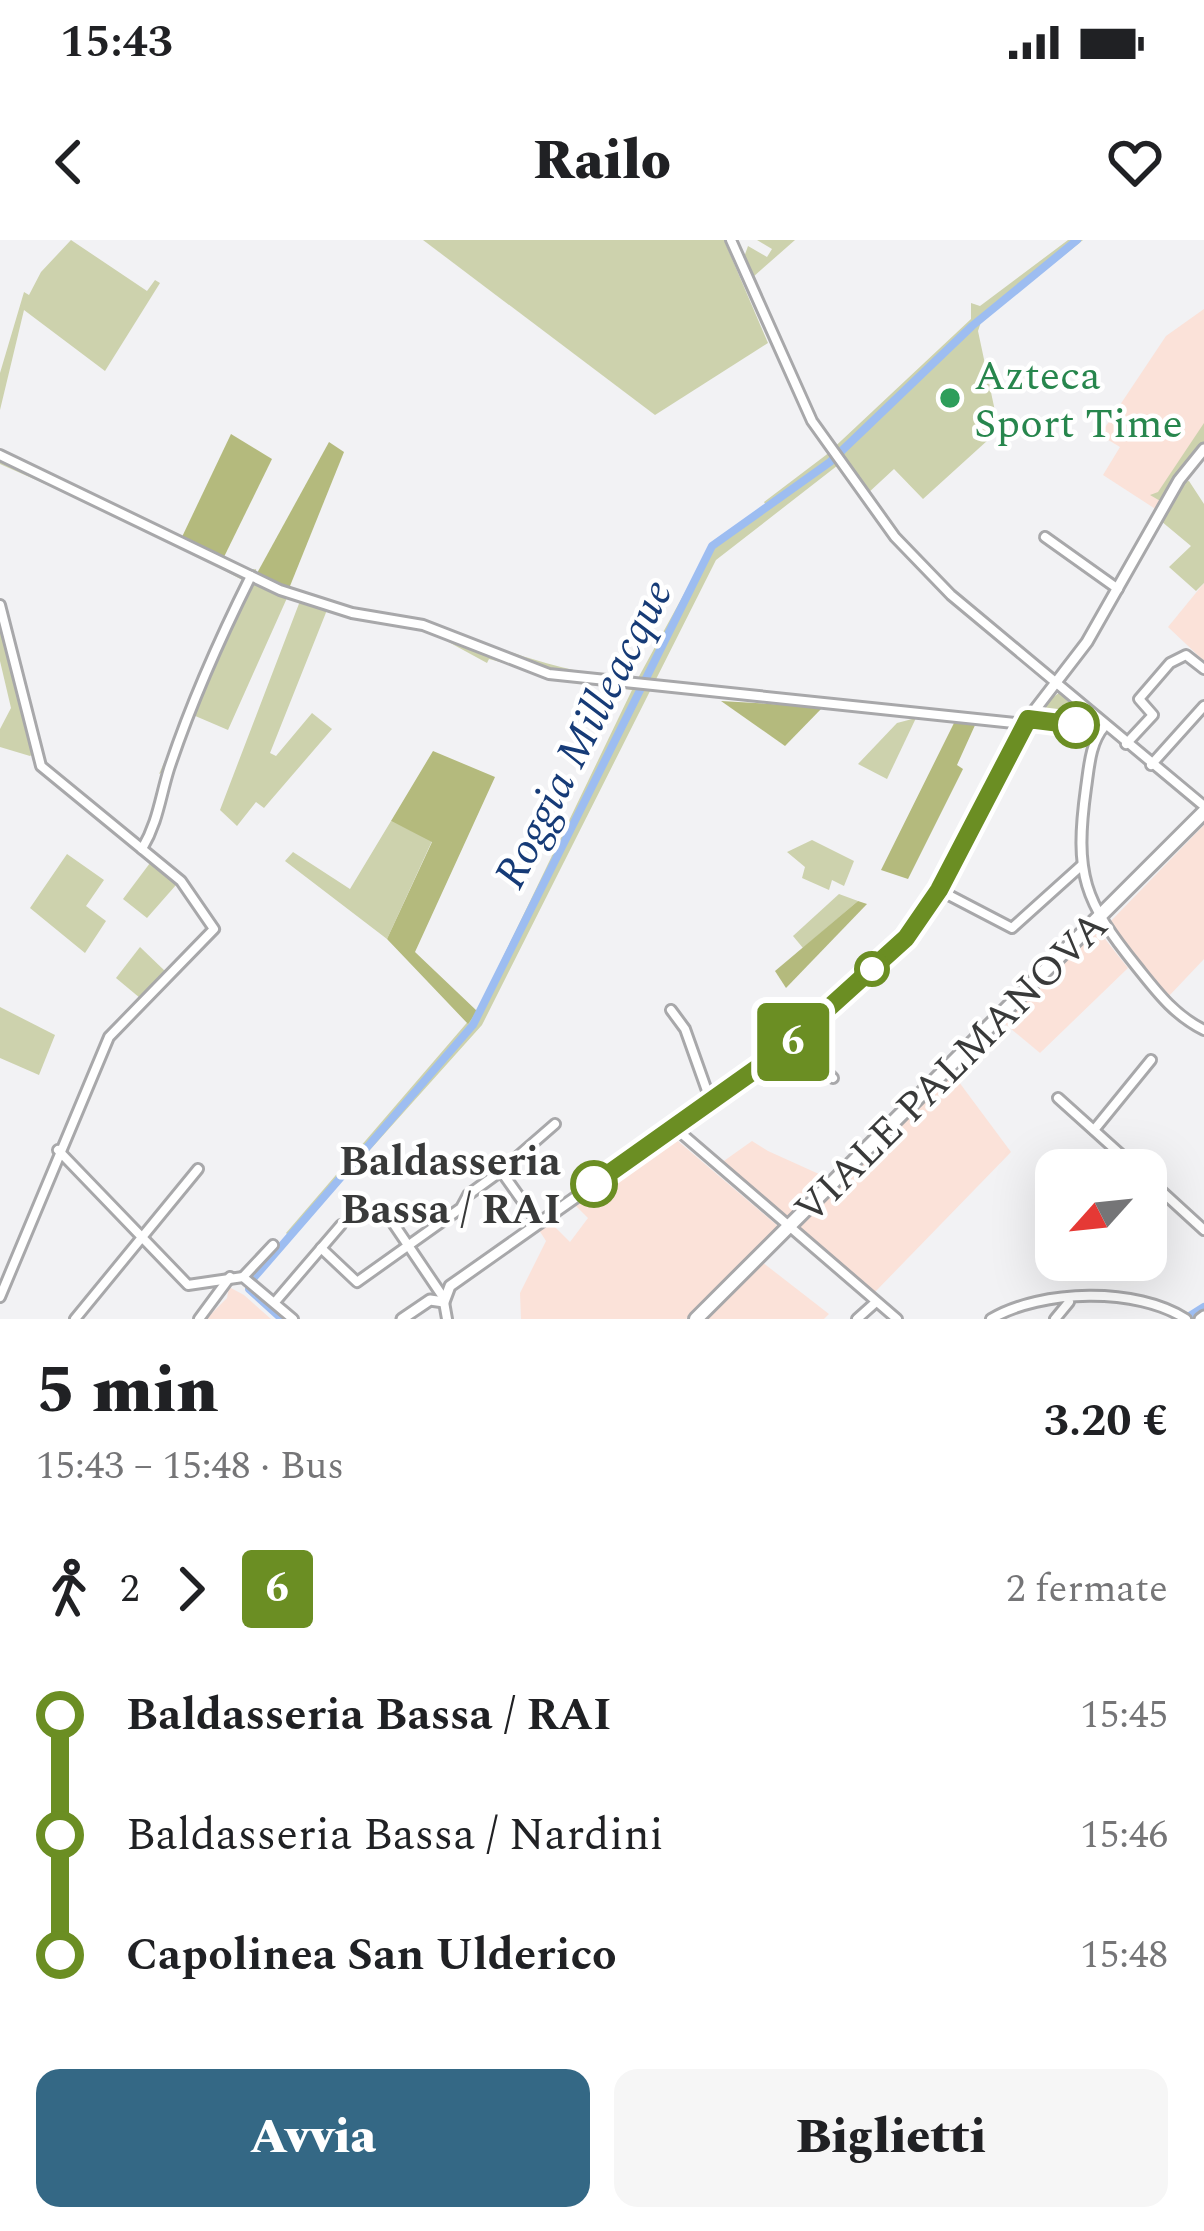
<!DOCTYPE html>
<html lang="it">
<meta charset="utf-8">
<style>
body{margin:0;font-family:Spectral,serif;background:#f6f6f6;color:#202124;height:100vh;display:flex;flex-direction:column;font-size:45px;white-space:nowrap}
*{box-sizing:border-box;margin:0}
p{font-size:39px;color:#757577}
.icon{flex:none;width:66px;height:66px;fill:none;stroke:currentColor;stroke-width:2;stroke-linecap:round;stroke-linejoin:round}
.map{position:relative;height:1079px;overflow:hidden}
.drawer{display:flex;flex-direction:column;background:#fff;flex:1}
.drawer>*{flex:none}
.badge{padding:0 24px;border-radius:9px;font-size:42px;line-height:78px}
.needle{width:78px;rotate:243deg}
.fabs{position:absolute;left:1035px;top:909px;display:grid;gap:24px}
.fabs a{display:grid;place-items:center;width:132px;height:132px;border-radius:24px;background:#fff;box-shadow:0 12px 48px #0002;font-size:60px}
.map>.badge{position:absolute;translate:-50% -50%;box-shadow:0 0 0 6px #fff}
.legs{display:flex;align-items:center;gap:18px;height:132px;padding:0 36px;font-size:39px}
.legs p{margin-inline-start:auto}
.head{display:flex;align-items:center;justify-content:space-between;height:204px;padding:0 36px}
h1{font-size:66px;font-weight:800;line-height:90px}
.primary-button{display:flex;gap:24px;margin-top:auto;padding:24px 36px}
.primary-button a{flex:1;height:138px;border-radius:24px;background:#346885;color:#fff;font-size:48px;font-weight:800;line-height:138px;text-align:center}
.primary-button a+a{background:#f6f6f6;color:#202124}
ul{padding:0 36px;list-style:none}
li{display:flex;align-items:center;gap:42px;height:120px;font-size:45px}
li i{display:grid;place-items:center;width:18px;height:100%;margin:0 15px;background:currentColor}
li i::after{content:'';width:30px;height:30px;margin:-15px;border:9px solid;border-radius:50%;background:#fff}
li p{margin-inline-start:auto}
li:first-child i{background:linear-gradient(#0000 50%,currentColor 0)}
li:last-child i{background:linear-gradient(currentColor 50%,#0000 0)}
.status{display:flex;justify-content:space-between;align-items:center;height:84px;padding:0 60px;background:#fff;direction:ltr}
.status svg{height:33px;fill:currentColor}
header{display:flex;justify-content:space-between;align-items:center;height:156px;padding:0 36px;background:#fff;font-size:54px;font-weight:800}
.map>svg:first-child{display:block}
</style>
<div class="status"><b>15:43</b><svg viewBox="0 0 49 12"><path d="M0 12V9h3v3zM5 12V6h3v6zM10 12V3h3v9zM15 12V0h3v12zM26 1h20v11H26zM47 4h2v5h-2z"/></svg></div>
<header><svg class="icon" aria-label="back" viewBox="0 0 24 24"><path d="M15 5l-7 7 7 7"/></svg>Railo<svg class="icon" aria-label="heart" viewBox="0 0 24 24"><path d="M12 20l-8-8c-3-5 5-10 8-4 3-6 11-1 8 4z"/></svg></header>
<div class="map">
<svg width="1204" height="1079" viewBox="0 0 1204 1079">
<rect width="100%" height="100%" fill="#f2f2f4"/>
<g fill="#fbe2d9">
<polygon points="1204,69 1204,203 1157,270 1103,235 1120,207 1100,195 1166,96"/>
<polygon points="1204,343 1204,421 1168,387"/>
<polygon points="1204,585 1204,719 1168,757 1108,684"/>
<polygon points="1098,690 1128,728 1040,813 1004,783"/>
<polygon points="953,834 1011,912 874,1053 797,988"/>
<polygon points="672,896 779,987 686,1079 521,1079 520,1053 546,1001 539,990 550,982 570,1002 588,978 575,965"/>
<polygon points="752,901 768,911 830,939 790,978 721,923"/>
<polygon points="762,1022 829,1074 824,1079 704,1079"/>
<polygon points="229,1047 244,1055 271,1079 206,1079 227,1058"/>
</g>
<g fill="#cdd2ad">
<polygon points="71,0 147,51 155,40 160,43 105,131 24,70 0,170 0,133 24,52 29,55 41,32"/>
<polygon points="423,0 724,0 768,103 655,175"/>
<polygon points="757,0 795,0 753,37 792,132 743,20 748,6 767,17 772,9"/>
<path d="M1068 0H1083L981 82 978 91 999 190 923 259 894 229 867 254 842 222 716 320 482 785 291 998 286 993 477 771 632 450 568 441 489 419 487 423 421 387 327 370 270 513 276 516 312 473 332 489 264 568 256 562 237 586 220 570 300 361 287 358 228 490 193 475 171 527 159 534 244 341 151 291 0 224V211L247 331 256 329 257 336C305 360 356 372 408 384 425 388 448 390 461 395 529 419 569 433 637 440L708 310 768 269 764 262 826 215 971 79V63L980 66Z"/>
<polygon points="1204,183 1204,203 1162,262 1150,255 1158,252"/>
<polygon points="1189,241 1204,264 1204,343 1196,351 1169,327 1191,306 1161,281 1182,242"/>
<polygon points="0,381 34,513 30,516 0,507 0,489 11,468 0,421"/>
<polygon points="1063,450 1086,475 1083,482 1045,474 1045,463"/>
<polygon points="916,478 887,539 858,524 897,483"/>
<polygon points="391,581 432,601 387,699 285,621 293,612 350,649"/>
<polygon points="812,600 854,621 844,646 832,640 829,650 802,638 805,627 787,612"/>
<polygon points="67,614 104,640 86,666 106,681 85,713 30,668"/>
<polygon points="150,623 176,645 147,678 123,659"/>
<polygon points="839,654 858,661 803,708 793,696"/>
<polygon points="140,707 167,733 140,758 116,738"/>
<polygon points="0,767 55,795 39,835 0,818"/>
</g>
<g fill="#b4ba7d">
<polygon points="231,194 272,219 223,319 181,299"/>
<polygon points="329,202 344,212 288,351 256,335"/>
<polygon points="721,461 823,467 785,506"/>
<polygon points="955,481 976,483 957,525 963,529 908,639 881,630"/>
<polygon points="433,511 495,537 415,712 477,771 468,784 387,699 432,602 391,581"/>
<polygon points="858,661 867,664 786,748 775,731"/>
</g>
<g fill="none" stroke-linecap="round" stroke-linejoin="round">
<g stroke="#9dbdf1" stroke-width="8">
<polyline points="282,1079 249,1049 251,1041 473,785 712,306 830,222 972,86 1077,0"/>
<polyline points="1185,1079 1204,1067"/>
</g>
<g stroke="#a8a8aa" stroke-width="14">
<g id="minor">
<polyline points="731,0 812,181 895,297 951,355 1204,566"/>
<polyline points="0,215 280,350 352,373 423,385 549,434 1024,484"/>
<polyline points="1045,297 1118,349"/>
<polyline points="0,365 41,526 181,641 214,689 109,797 0,1057"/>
<polyline points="1028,479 1083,486 1096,480"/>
<path d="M1104 487C1090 503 1089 528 1086 548 1074 635 1084 661 1137 727 1157 752 1174 775 1204 790"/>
<polyline points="1126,504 1153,475 1139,459 1170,423 1186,415 1204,429"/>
<polyline points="1151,525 1204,466"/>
<path d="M142 609C158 582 160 558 169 529 191 463 220 398 251 336"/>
<polyline points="939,650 1012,688 1082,625"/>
<polyline points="671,770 685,789 711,862"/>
<polyline points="795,800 833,838"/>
<polyline points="1058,858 1138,930"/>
<polyline points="674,887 897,1079"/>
<polyline points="1094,890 1151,820"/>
<polyline points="58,910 188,1045 243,1037 293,1079"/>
<polyline points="501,931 555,884"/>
<polyline points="1146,937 1204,990"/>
<polyline points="393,983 441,1054"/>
<polyline points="321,1008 357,1042 461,968 468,955 501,931 538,983"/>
<polyline points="243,1037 273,1005"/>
<polyline points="275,1062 341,985"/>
<polyline points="444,1062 447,1079"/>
<polyline points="75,1079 198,929"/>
<polyline points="199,1079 230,1037"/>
<polyline points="857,1079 876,1062"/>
<path d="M991 1079C1042 1049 1137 1047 1186 1079"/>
<polyline points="1055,1079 1069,1062"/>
</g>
</g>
<g stroke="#a8a8aa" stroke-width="15">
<g id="tertiary">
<polyline points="402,1079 430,1060 444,1062 450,1046 766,823 906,698 939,650 1024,484 1087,402 1179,240 1204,209"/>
<polyline points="1200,1079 1204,1076"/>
</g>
</g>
<g stroke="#a8a8aa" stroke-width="18">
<polyline id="primary" points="696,1079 1204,572"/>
</g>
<use href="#minor" stroke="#fff" stroke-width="8"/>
<use href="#tertiary" stroke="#fff" stroke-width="9"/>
<use href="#primary" stroke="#fff" stroke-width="12"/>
</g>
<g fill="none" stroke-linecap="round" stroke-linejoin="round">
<g stroke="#fff" stroke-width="27">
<polyline id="line-1" points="594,944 780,812 906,698 939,650 1028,479 1076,485"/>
</g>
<use href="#line-1" stroke="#6b8e23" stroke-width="18"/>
</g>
<circle fill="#2e9e5b" stroke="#fff" stroke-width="4.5" cx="950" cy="158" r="12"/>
<g fill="#fff" stroke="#6b8e23" stroke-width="6">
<circle cx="1076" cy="485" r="21"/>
<circle cx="872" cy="729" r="15"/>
<circle cx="594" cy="944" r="21"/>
</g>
<g text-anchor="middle" stroke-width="9" stroke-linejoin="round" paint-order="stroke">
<g font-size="42" fill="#27864d" stroke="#fff" text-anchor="start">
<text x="974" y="149">Azteca<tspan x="974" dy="48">Sport Time</tspan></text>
</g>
<g font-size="42" fill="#393a3a" stroke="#fff">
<text transform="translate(950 826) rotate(-45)" y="15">VIALE PALMANOVA</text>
</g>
<g font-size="42" font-weight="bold" fill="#393a3a" stroke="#fff" text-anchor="end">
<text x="561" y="935">Baldasseria<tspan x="561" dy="48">Bassa / RAI</tspan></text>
</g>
<g font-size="45" font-style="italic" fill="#163b77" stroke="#fff">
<text transform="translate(582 493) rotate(-63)" y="16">Roggia Milleacque</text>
</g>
</g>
</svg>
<div class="fabs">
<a><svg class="needle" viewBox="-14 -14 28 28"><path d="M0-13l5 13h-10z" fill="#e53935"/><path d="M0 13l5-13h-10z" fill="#757577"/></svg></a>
</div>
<b class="badge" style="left:793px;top:802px;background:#6b8e23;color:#fff">6</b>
</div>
<section class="drawer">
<div class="head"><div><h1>5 min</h1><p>15:43 – 15:48 · Bus</p></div><b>3.20 €</b></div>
<div class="legs"><svg class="icon" aria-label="walk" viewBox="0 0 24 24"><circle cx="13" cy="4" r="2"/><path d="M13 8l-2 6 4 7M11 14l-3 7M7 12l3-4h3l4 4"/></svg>2<svg class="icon" aria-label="forward" viewBox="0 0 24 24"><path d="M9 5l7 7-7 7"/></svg><b class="badge" style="background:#6b8e23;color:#fff">6</b><p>2 fermate</p></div>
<ul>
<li><i style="color:#6b8e23"></i><b>Baldasseria Bassa / RAI</b><p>15:45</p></li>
<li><i style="color:#6b8e23"></i><span>Baldasseria Bassa / Nardini</span><p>15:46</p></li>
<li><i style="color:#6b8e23"></i><b>Capolinea San Ulderico</b><p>15:48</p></li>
</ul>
<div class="primary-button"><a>Avvia</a><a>Biglietti</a></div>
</section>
